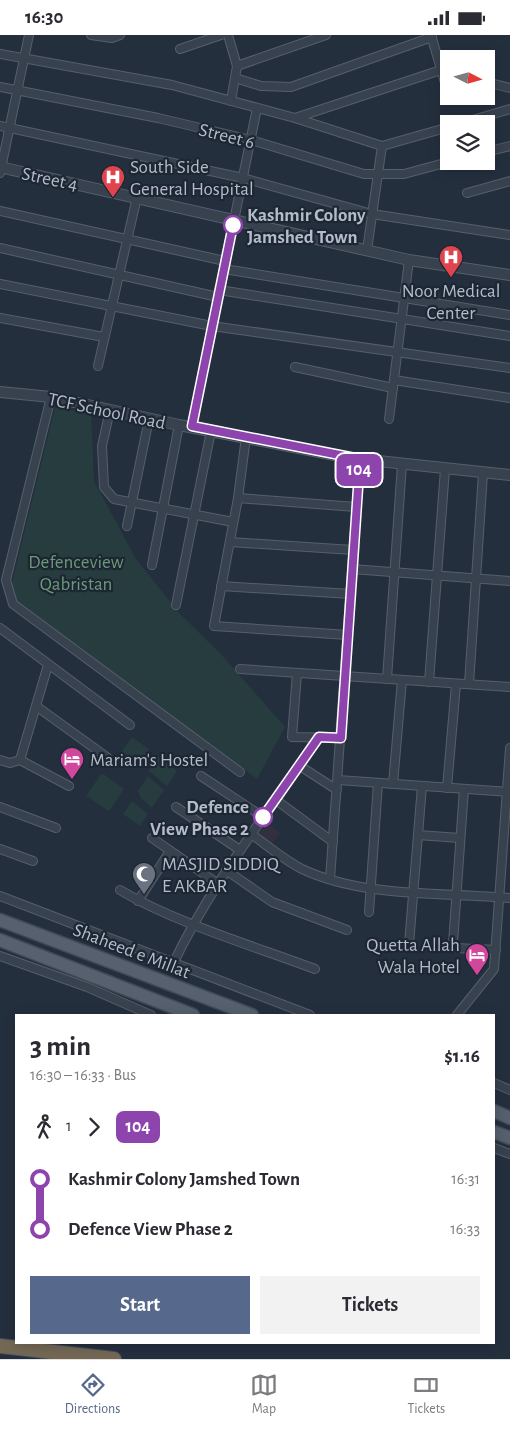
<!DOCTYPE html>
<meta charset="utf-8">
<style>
body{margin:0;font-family:"Alegreya Sans",sans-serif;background:#f2f2f3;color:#2b2b33;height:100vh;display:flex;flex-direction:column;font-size:19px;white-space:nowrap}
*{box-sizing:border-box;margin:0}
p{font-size:16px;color:#7c7c81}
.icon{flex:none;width:28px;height:28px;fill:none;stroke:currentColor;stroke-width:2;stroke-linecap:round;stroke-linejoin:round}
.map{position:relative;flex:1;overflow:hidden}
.side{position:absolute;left:15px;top:979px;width:480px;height:330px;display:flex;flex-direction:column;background:#fff;border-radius:0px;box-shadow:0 2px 12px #0003}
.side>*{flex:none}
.badge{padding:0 10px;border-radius:8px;font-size:18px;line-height:32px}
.needle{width:32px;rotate:96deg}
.fabs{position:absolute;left:440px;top:15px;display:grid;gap:10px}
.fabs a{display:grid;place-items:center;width:55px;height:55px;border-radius:0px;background:#fff;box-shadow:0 2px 12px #0003;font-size:25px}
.map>.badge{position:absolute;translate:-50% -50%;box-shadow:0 0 0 2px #fff}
.legs{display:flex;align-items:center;gap:8px;height:55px;padding:0 15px;font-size:16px}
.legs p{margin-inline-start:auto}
.summary{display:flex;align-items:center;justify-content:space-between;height:85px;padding:0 15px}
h1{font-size:28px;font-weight:600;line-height:38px}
.cta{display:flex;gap:10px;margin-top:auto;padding:10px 15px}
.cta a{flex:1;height:58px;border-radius:0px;background:#56698c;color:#fff;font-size:20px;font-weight:600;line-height:58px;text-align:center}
.cta a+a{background:#f2f2f3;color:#2b2b33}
ul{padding:0 15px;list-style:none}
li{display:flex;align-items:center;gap:18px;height:50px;font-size:19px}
li i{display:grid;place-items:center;width:8px;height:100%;margin:0 6px;background:currentColor}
li i::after{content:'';width:12px;height:12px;margin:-6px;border:4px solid;border-radius:50%;background:#fff}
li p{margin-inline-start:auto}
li:first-child i{background:linear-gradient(#0000 50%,currentColor 0)}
li:last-child i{background:linear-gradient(currentColor 50%,#0000 0)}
.status{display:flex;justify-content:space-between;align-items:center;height:35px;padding:0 25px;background:#fff;direction:ltr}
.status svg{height:14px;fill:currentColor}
.tab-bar{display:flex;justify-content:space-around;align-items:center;height:70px;border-top:1px solid #e1e1e2;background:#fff;font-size:14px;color:#7c7c81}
.tab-bar a{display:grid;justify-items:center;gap:2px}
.tab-bar .selected{color:#56698c}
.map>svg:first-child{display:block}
</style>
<div class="status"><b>16:30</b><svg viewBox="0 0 49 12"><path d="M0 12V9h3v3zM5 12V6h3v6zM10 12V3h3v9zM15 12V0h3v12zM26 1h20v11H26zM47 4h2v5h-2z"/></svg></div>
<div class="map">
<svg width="510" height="1324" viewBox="0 0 510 1324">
<rect width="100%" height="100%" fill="#242f3e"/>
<polygon fill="#32303f" points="267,788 280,798 271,810 258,800"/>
<g fill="#263c3f">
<polygon points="55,372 91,379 94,446 136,524 180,579 220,618 285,692 257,744 15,566 10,556"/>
<polygon points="132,702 149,714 139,729 122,716"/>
<polygon points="158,721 177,736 167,751 149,736"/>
<polygon points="102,738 124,754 109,776 86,761"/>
<polygon points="148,741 164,755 152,773 141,763 138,756"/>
<polygon points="132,766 148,779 140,791 123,779"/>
</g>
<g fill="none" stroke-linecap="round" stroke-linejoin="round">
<g stroke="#565f6c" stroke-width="10">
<g id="minor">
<polyline points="91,0 112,3 120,0"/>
<polyline points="228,0 237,31 231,66"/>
<polyline points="431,0 446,51"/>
<polyline points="180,14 221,0"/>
<polyline points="0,19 172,50 295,83 382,111 449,92"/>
<polyline points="237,31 326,0"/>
<polyline points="235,43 261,51 291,52 432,2"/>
<polyline points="486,47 510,53"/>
<polyline points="0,52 158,83 251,105 364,139 404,139 452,126"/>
<polyline points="295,83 441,35 449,37"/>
<polyline points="459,89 510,74"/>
<polyline points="0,91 243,143 372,179 510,200"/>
<polyline points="486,117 510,111"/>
<polyline points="0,138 29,0"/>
<polyline points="467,158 510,146"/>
<polyline points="0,176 225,226"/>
<polyline points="0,213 218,262"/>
<polyline points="367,215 382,111"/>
<polyline points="224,234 510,280"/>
<polyline points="0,249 212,291 510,333"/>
<polyline points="219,255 510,301"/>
<polyline points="0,283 104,302"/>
<polyline points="98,331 137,162"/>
<polyline points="295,332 393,353"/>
<polyline points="394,345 510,363"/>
<polyline points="51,362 6,545 13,569 240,737"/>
<polyline points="110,375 102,411 104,452 114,464 233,487"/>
<polyline points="389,384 409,225"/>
<polyline points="192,391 257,73"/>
<polyline points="246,402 238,463 214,591 348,600"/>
<polyline points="238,463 356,472"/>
<polyline points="127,491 149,384"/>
<polyline points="230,507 353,515"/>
<polyline points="152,530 179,390"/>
<polyline points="352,534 510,546"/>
<polyline points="221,551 351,559"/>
<polyline points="176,570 211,396"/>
<polyline points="0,593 130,690"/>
<polyline points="240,634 510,652"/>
<polyline points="297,638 292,702 341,703"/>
<polyline points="387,644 402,429"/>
<polyline points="429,647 445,434"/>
<polyline points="469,649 483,438"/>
<polyline points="36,671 108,723"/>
<polyline points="0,725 10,728 20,725 69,751"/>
<polyline points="20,725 48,630"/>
<polyline points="300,731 337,755"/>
<polyline points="201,741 263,782"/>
<polyline points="338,745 510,757"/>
<polyline points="393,749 402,645"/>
<polyline points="447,753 456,649"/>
<polyline points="464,754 453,908 456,913 496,915"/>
<polyline points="276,765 333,807"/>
<polyline points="0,772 56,793"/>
<polyline points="176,772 240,815"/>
<path d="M251 799C268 811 284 825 302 834 363 863 443 857 510 863"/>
<polyline points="418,800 460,803"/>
<polyline points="152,803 217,848"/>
<polyline points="0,814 33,826"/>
<polyline points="226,835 272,867 347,895"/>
<polyline points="330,844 360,424"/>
<path d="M120 855C175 888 254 911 315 934"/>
<polyline points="0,861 310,980"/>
<polyline points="138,866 170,816"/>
<polyline points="369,877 378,748"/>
<polyline points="409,909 422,751"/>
<polyline points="0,921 87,952 151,980"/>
<path d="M173 929C212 847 269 777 319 702"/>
<polyline points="457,980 494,934 510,713"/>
<polyline points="494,1048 510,1055"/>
<polyline points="494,1113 510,1119"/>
</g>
</g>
<g stroke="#565f6c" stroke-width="12">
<g id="tertiary">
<polyline points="0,132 409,225 510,240"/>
<polyline points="0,357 51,362 179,390 350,423 510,440"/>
</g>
</g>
<g stroke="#414a57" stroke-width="15">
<g id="primary">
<polyline points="0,885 252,980"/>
<polyline points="0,905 193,980"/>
<polyline points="494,1076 510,1083"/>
<polyline points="494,1097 510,1103"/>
</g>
</g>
<g stroke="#434c59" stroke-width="16">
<polyline id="motorway" points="0,1311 114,1324"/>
</g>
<use href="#minor" stroke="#38414e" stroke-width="8"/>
<use href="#tertiary" stroke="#38414e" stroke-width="10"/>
<use href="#primary" stroke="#56606e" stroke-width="12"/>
<use href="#motorway" stroke="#746855" stroke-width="14"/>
</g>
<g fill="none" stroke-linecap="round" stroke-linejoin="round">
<g stroke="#fff" stroke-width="11">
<polyline id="line-1" points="233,190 192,391 360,424 341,703 319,702 263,782"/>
</g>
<use href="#line-1" stroke="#8e44ad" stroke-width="8"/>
</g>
<defs>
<g id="hospital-pin" transform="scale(1.25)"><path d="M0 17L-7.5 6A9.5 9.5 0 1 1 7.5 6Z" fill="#e0444e" stroke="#1d2633"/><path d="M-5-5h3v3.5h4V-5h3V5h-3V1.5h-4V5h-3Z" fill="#fff"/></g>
<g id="hotel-pin" transform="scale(1.25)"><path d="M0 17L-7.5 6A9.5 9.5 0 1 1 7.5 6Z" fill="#d1479c" stroke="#1d2633"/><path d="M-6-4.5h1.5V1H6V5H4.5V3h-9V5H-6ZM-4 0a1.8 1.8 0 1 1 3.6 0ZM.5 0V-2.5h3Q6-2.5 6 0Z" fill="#fff"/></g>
<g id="mosque-pin" transform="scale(1.25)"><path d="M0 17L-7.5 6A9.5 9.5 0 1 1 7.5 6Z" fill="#6b7280" stroke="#1d2633"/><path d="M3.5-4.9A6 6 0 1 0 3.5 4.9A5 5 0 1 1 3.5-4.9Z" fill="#fff"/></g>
</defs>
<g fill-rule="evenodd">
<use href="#hospital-pin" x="113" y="142"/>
<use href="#hospital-pin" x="451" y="222"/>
<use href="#hotel-pin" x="72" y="724"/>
<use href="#mosque-pin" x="144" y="839"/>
<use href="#hotel-pin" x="477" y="920"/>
</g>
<g fill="#fff" stroke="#8e44ad" stroke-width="2.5">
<circle cx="233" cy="190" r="9"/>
<circle cx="263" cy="782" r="9"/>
</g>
<g text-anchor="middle" stroke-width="4.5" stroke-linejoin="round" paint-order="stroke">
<g font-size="19" fill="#b4bcc9" stroke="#1d2633">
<text transform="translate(227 100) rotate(14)" y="7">Street 6</text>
<text transform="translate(50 143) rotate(12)" y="7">Street 4</text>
<text transform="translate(107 375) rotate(12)" y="7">TCF School Road</text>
<text transform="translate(132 915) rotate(21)" y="7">Shaheed e Millat</text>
</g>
<g font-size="19" fill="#b4bcc9" stroke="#1d2633" text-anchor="start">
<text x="130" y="138">South Side<tspan x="130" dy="22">General Hospital</tspan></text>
<text x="451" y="262" text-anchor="middle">Noor Medical<tspan x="451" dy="22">Center</tspan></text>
<text x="90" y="731">Mariam's Hostel</text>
<text x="162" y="835">MASJID SIDDIQ<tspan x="162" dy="22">E AKBAR</tspan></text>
<text x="460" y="916" text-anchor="end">Quetta Allah<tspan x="460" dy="22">Wala Hotel</tspan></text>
</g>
<g font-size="19" font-weight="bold" fill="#b4bcc9" stroke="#1d2633" text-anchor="start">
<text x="247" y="186">Kashmir Colony<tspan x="247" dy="22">Jamshed Town</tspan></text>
<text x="249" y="778" text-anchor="end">Defence<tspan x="249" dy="22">View Phase 2</tspan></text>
</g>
<g font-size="19" fill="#6b9a76" stroke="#1d2633">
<text x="76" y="533">Defenceview<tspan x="76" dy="22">Qabristan</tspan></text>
</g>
</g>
</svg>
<div class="fabs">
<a><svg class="needle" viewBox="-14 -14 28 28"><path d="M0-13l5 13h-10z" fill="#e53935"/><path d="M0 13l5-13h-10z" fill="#7c7c81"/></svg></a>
<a><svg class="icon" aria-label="layers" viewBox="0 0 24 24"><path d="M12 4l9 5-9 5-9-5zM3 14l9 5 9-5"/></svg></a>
</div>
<b class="badge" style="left:359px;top:435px;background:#8e44ad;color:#fff">104</b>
<section class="side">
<div class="summary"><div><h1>3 min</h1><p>16:30 – 16:33 · Bus</p></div><b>$1.16</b></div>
<div class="legs"><svg class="icon" aria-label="walk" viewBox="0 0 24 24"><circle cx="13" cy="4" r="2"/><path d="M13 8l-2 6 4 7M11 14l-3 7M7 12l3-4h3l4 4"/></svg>1<svg class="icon" aria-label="forward" viewBox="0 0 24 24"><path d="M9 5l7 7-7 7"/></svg><b class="badge" style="background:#8e44ad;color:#fff">104</b></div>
<ul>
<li><i style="color:#8e44ad"></i><b>Kashmir Colony Jamshed Town</b><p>16:31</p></li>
<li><i style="color:#8e44ad"></i><b>Defence View Phase 2</b><p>16:33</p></li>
</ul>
<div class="cta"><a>Start</a><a>Tickets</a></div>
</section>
</div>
<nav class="tab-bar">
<a class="selected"><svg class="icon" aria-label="directions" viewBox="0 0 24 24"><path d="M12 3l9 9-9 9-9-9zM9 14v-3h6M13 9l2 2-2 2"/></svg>Directions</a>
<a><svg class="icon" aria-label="map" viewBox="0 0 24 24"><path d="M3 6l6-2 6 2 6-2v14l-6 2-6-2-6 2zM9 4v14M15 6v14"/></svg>Map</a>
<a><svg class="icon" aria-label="tickets" viewBox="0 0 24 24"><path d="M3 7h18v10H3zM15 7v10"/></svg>Tickets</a>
</nav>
